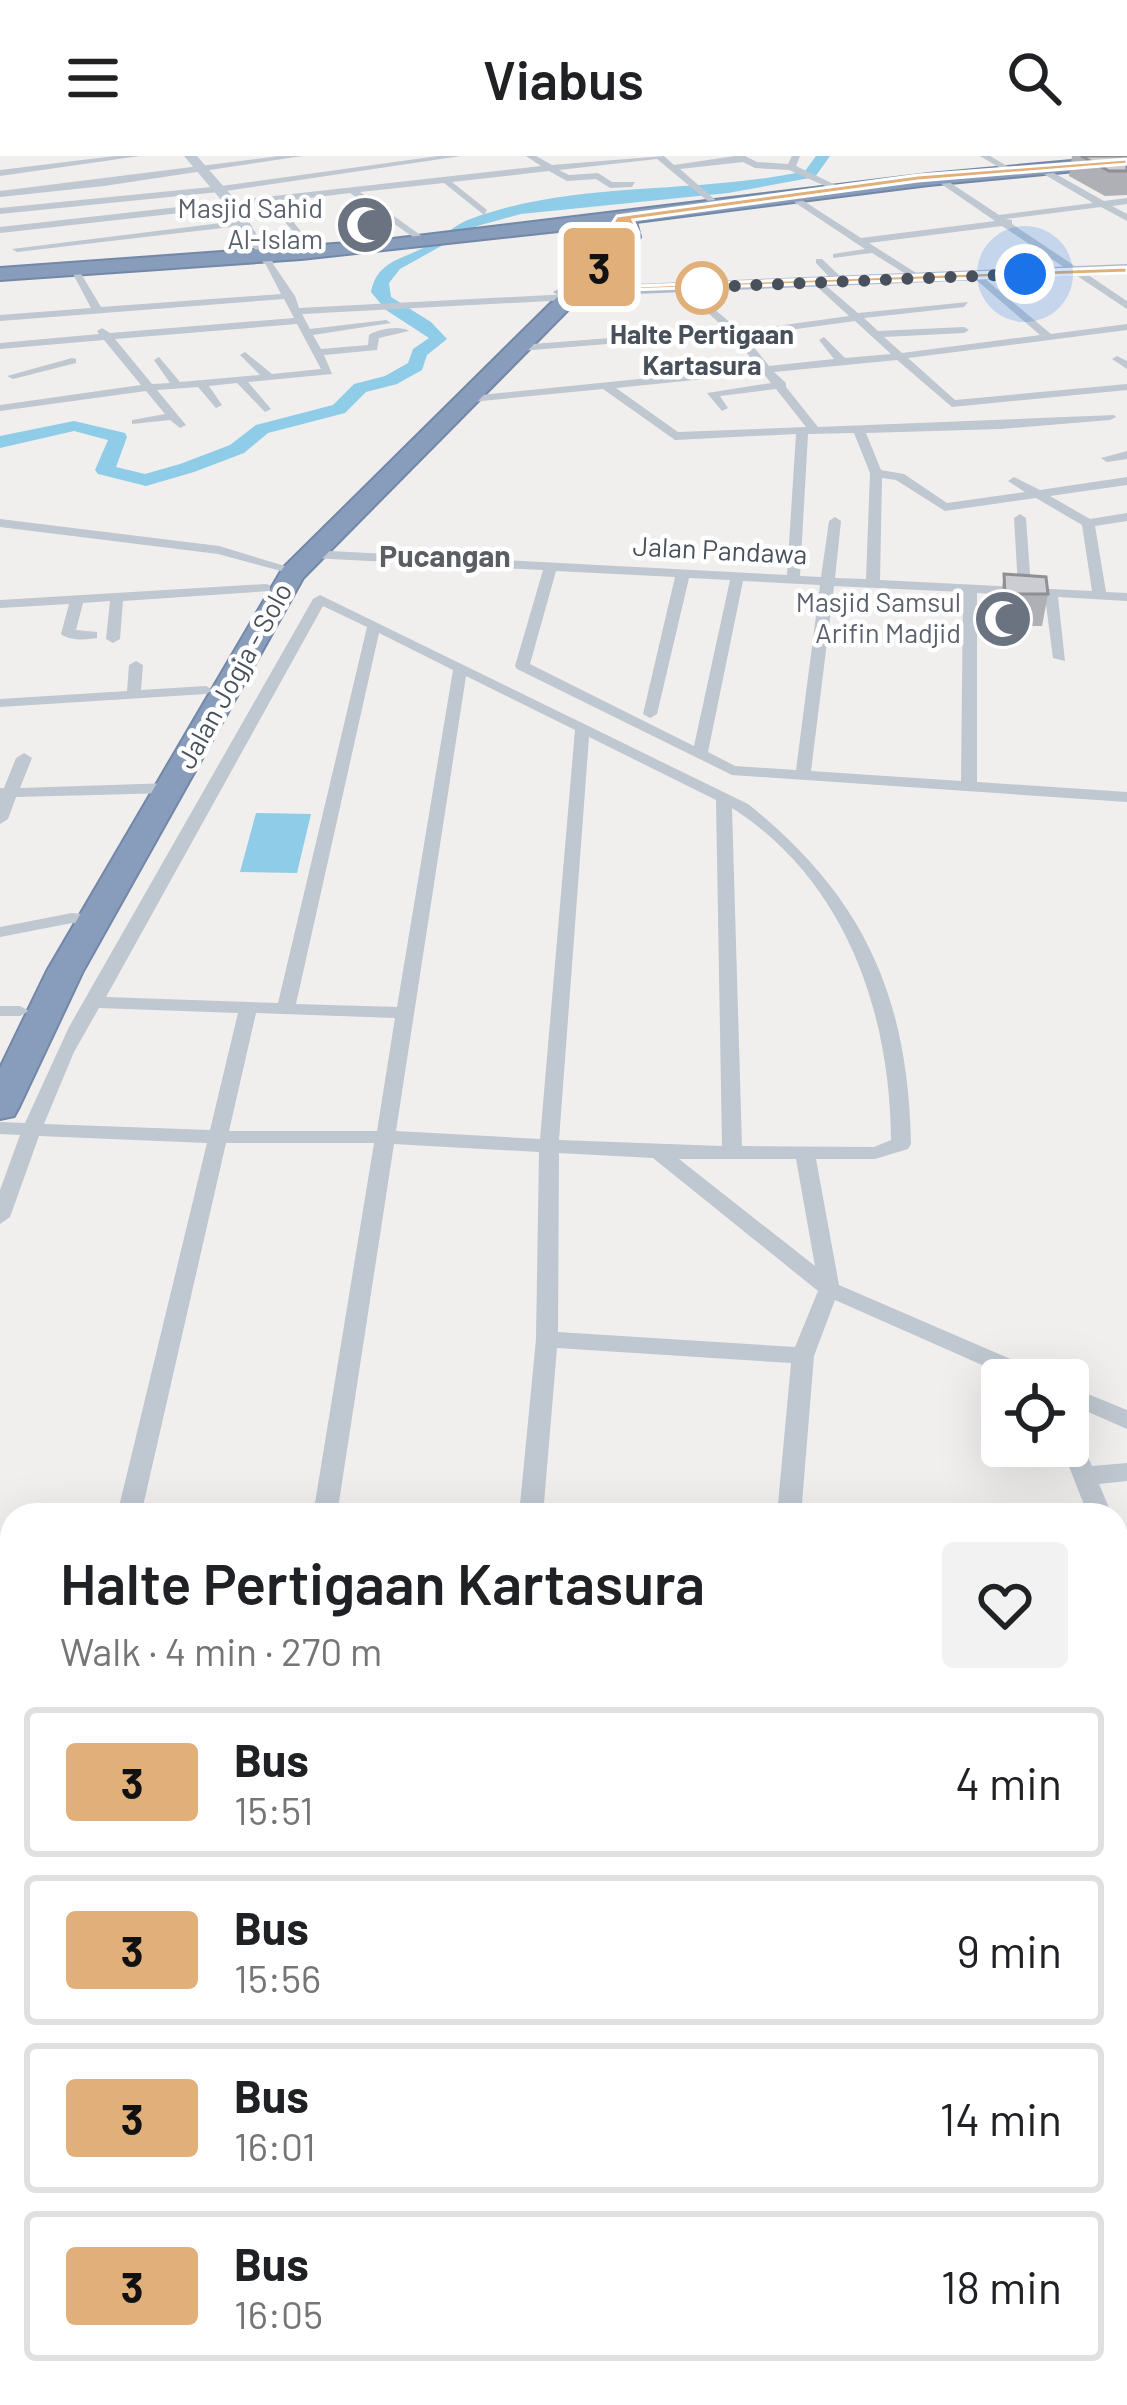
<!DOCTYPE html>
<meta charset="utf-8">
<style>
body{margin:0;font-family:Barlow,sans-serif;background:#f2f2f2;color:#202124;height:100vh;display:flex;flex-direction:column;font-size:45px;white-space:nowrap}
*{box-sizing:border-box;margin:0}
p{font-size:39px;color:#757577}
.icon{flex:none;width:66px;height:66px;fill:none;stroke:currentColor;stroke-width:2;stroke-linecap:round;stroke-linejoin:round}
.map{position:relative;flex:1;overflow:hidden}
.sheet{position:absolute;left:0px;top:1347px;width:1128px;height:903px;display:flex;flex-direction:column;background:#fff;border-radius:36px 36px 0 0;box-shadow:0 12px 48px #0002}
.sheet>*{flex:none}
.badge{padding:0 24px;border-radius:9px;font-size:42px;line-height:78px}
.controls{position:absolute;left:981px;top:1203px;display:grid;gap:24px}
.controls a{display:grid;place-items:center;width:108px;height:108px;border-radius:12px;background:#fff;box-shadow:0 12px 48px #0002;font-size:60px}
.you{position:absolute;width:60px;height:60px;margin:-30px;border:9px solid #fff;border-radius:50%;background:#1a73e8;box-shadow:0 0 0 18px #1a73e833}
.map>.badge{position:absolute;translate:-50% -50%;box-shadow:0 0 0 6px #fff}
.round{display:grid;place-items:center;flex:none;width:126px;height:126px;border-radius:12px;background:#f2f2f2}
.summary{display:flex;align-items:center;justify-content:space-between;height:204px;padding:0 60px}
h1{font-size:57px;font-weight:600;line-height:90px}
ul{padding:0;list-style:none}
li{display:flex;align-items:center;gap:36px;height:150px;margin:0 24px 18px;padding:0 36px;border:6px solid #e0e0e0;border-radius:12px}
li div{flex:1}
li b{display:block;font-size:45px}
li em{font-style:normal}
li .badge{min-width:132px;font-weight:700;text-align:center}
header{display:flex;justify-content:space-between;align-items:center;height:156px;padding:0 60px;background:#fff;font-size:54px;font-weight:600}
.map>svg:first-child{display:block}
</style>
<header><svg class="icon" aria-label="menu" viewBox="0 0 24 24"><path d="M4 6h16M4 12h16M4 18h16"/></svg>Viabus<svg class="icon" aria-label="search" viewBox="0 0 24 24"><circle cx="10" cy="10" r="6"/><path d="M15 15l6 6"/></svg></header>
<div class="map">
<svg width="1127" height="2249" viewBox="0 0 1127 2249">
<rect width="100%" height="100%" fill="#f1eeee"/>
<polygon fill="#8ecce7" points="256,657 311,658 297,717 240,716"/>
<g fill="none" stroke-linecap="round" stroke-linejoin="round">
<path fill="#8ecce7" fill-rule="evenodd" d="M816 0H830L815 21 728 37 521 58 477 70 400 113 389 127 391 141 431 166 447 183 427 199 422 214 397 228 366 236 345 257 268 277 244 297 194 316 146 330 98 318 95 314 108 284 74 275 0 292V280L74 265 125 277 127 281 116 311 145 318 180 308 230 289 256 269 333 249 354 228 385 220 408 207 413 193 429 182 386 154 371 136C377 105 401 104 425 91 441 82 455 68 473 62 578 24 697 39 805 15Z"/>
<g stroke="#7387a7" stroke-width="4">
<polygon id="highway" points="1127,0 1127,10 929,29 636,66 640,81 303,422 83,815 19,951 14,960 0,963 0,912 47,815 283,412 623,76 622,68 301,103 0,124 0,112 376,85 929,18"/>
</g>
<g fill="#bfc7d0" fill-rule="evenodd">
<polygon points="115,0 140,0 0,20 0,14"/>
<polygon points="279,0 302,0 104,30 0,41 0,35"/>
<polygon points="438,0 461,0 219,36 0,58 0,52 221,30"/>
<polygon points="526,0 536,0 552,9 664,0 674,9 735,0 745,0 757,6 788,8 792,0 800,0 796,10 842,32 834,34 789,14 755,12 743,6 680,13 719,47 716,52 657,3 559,14 569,19 598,17 612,26 635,26 632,31 610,32 596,23 567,25 549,15 452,26 487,54 484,59 444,27 360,36 426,83 423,88 350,37 277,46 318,96 313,99 269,47 0,77 0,71 541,10"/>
<polygon points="980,0 990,0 1012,13 1005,15"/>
<polygon points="1038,8 1104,45 1127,42 1127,48 1112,50 1127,58 1127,65 1101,51 1005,63 1012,64 1012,68 1127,145 1127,153 1002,70 869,87 921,120 917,125 872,97 833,102 833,98 865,93 788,42 796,40 861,82 995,65 937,25 940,20 999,59 1093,47 1035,13"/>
<polygon points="245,64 248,69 17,96 12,93"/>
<path d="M269 102 295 140 299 152 569 138 574 141 569 144 302 158 310 173 386 164 391 167 313 179 321 193 368 189 369 179C378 173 400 169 409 175L379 182 377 194 324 199 332 218 248 226 271 253 265 256 237 227 209 230 222 249 216 252 198 231 157 234 186 269 180 272 170 264 132 268V264L165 258 146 235 0 255V249L141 229 104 184 0 193V187L99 178 97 175 102 172 110 177 294 162 284 143 0 165V159L91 152 72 116H80L101 151 281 138 264 105ZM297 168 321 213 272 218 245 196 240 199 260 219 180 226 159 201 154 204 170 227 152 228 115 183Z"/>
<polygon points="816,103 822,103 843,123 843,127 835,127 816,107"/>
<path d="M978 117 1051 178 1127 168V174L908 202 955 244 1127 228V234L952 251 897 204 774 216 786 227V231L818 271 1114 259 1116 261 1110 264 1001 273 866 277 881 314 904 318 947 347 1025 336 1008 325 1014 321 1040 334 1127 321V329L1050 340 1090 363 1127 357V365L1095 370 1106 436 1127 437V445L1058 441 1065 505 1053 502 1045 441 977 437V626L1127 636V646L732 619 517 513 515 510 543 414 311 402 304 398 311 394 787 419 796 278 675 284 603 233 471 246 465 243 471 240 758 211 732 178 520 195 515 192 520 189 726 173 682 134 686 129 740 175 849 160 814 128 818 123 858 157 968 146 964 151 864 162 878 175 964 171 969 174 964 177 884 181 902 197 1040 179 974 122ZM855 165 891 198 845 202 824 181 819 184 834 203 769 210 745 180ZM763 217 771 227 707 237 722 255 728 252 720 240 776 233 806 271 678 276 616 232ZM854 277 870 317 866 423 835 422 841 365 835 361 829 365 821 421 800 420 808 278ZM882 322 896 324 945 355 1036 342 1082 369 1092 435 1031 432 1026 362 1020 358 1014 362 1018 431 880 424ZM556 415 675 421 643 558 650 562 657 558 689 422 730 424 694 590 530 508ZM743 425 820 429 796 614 735 610 708 596ZM834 430 963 436 961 625 811 615Z"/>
<polygon points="1117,200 1127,205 1127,213 1112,203"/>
<polygon points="72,202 76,203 76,207 13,223 7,220"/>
<polygon points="1127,295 1127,303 1107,306 1101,302"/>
<polygon points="0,363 219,390 288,411 281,415 218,398 0,371"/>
<path d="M265 428 270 429V435L123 445 120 483 113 487 106 483 110 445 83 447 76 474 97 476V482C87 484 69 485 61 478L69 448 0 452V444Z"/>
<path d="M320 439 748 648C864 741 908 840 911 988L908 993 875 1003H816L839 1129 1045 1218 1048 1224H1016L835 1144 814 1200 801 1359H777L791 1207 557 1192 543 1359H519L536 1183 539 996 394 988 337 1359H313L374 987H226L141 1359H117L207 987 39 980 10 1061 0 1068V1034L20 979 0 978V966L25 967 69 871 313 443ZM323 450 367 471 278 847 106 841ZM379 477 453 514 397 851 296 848ZM466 520 575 574 540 983 396 975ZM589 581 716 644 722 990 559 984ZM732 652C846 725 890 856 891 984L874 991 742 990ZM99 852 238 857 210 974 44 968 74 896ZM256 857 395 862 377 975H229ZM559 997 653 1002 818 1135 795 1191 558 1176ZM679 1003H796L815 1110Z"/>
<polygon points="136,505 143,509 141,534 206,530 213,534 206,538 0,551 0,543 127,535 129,509"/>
<polygon points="24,597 32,602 20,632 171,627 179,632 171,637 16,641 8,663 0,668 0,632 4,632 16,602"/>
<polygon points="72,757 95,759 104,764 95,769 72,767 0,781 0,771"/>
<polygon points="0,850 20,850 29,855 20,860 0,860"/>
<polygon points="1068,1230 1127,1254 1127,1273 1068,1247"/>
<polygon points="1068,1271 1076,1274 1092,1310 1127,1307 1127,1325 1099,1328 1112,1359 1088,1359 1061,1290 1068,1290"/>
<polygon points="1116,1389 1127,1397 1127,1436 1116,1428"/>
<polygon points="0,1551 12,1552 12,1574 0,1573"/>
<polygon points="0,2014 12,2015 12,2045 0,2044"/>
<polygon points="261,2238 295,2238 293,2249 259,2249"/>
<rect x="771" y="2238" width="34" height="11"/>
</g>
<polygon fill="#c0c8d4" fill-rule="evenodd" points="184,0 197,0 238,47 274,108 264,108 228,52"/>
<polygon fill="#afbbcc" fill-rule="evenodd" points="1127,108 1127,118 562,141 553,136 562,131"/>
<use href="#highway" fill="#889cbb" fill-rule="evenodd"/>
</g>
<g fill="#afb0b5">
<polygon points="1072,0 1127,0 1127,39 1105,40 1069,20"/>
<polygon points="1004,418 1048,438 1042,470 999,470 999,451"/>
</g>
<g fill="#cbcdd3" stroke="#8e9094" stroke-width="3">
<polygon points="1081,0 1127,0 1127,15 1109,15"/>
<polygon points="1004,418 1046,421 1048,438 1005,438"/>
</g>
<polygon fill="#e1af79" stroke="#fff" stroke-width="3" points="1127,3 1127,8 918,25 633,64 639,77 584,132 1127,111 1127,117 568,136 629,74 613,66 617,60 918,19"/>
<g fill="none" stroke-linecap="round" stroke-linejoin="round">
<polyline stroke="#47505b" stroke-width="12" stroke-dasharray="0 21.6" points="702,132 686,132 1025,118"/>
</g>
<defs>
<g id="mosque-disc" transform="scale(3)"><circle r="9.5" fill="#6b7280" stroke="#fff"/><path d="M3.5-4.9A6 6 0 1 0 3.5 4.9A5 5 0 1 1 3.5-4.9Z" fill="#fff"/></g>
</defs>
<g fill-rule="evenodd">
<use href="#mosque-disc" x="365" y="69"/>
<use href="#mosque-disc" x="1003" y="463"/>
</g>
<circle fill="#fff" stroke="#e1af79" stroke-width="6" cx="702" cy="132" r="24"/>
<g text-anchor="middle" stroke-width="9" stroke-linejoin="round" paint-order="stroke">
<g font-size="27" fill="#5b616d" stroke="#fff" text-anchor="end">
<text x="323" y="62">Masjid Sahid<tspan x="323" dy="31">Al-Islam</tspan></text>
<text x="961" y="456">Masjid Samsul<tspan x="961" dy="31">Arifin Madjid</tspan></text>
</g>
<g font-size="27" font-weight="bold" fill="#47505b" stroke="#fff">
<text x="702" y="188">Halte Pertigaan<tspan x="702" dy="31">Kartasura</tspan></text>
</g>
<g font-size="27" fill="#47505b" stroke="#fff">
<text transform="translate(720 395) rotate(3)" y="9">Jalan Pandawa</text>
<text transform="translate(235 520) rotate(-61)" y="9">Jalan Jogja - Solo</text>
</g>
<g font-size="30" font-weight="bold" fill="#5b5e63" stroke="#fff">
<text x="445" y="411">Pucangan</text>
</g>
</g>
</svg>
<div class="controls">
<a><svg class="icon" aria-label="locate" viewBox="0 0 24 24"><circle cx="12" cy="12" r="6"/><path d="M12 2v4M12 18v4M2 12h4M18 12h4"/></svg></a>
</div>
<div class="you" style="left:1025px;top:118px"></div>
<b class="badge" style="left:599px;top:111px;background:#e1af79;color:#111">3</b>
<section class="sheet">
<div class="summary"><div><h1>Halte Pertigaan Kartasura</h1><p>Walk · 4 min · 270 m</p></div><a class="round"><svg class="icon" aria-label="heart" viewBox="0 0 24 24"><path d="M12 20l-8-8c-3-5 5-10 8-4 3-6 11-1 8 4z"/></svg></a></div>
<ul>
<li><span class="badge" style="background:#e1af79;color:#111">3</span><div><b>Bus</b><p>15:51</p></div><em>4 min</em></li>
<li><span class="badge" style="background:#e1af79;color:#111">3</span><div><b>Bus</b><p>15:56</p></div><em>9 min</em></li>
<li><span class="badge" style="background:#e1af79;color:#111">3</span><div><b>Bus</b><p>16:01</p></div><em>14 min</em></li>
<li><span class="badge" style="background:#e1af79;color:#111">3</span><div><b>Bus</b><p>16:05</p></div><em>18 min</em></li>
</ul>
</section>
</div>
